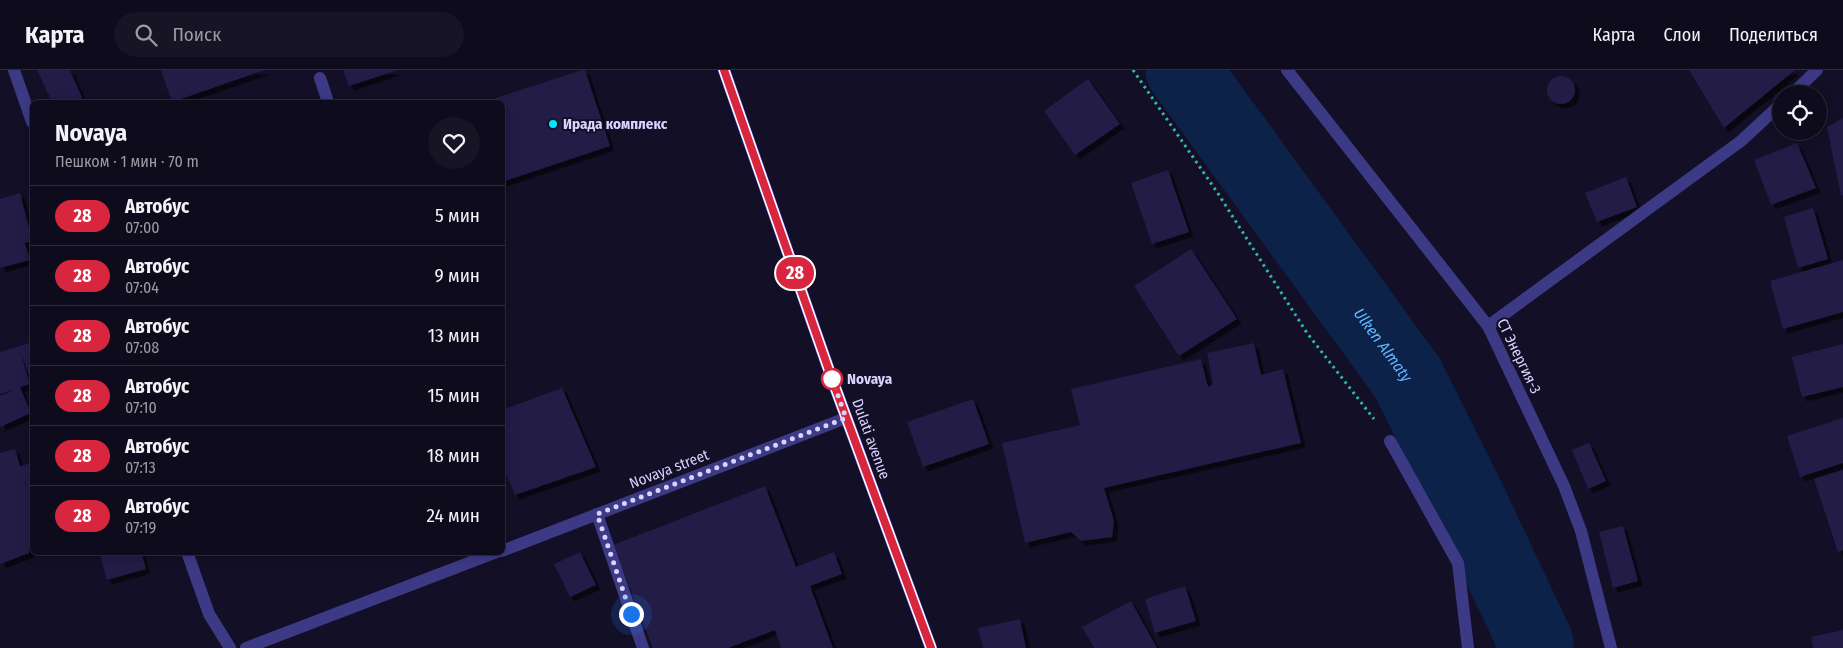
<!DOCTYPE html>
<html lang="ru">
<meta charset="utf-8">
<style>
body{margin:0;font-family:"Fira Sans Condensed",sans-serif;background:#171425;color:#f1f3f6;height:100vh;display:flex;flex-direction:column;font-size:19px;white-space:nowrap}
*{box-sizing:border-box;margin:0}
p{font-size:16px;color:#9b9ba3}
.icon{flex:none;width:28px;height:28px;fill:none;stroke:currentColor;stroke-width:2;stroke-linecap:round;stroke-linejoin:round}
.map{position:relative;flex:1;overflow:hidden}
.panel{position:absolute;left:30px;top:30px;width:475px;height:455px;display:flex;flex-direction:column;background:#0e0b1c;border-radius:8px;box-shadow:0 2px 12px #0003,0 0 0 1px #2e2b3b}
.panel>*{flex:none}
.badge{padding:0 10px;border-radius:16px;font-size:18px;line-height:32px}
.tools{position:absolute;left:1772px;top:15px;display:grid;gap:10px}
.tools a{display:grid;place-items:center;width:55px;height:55px;border-radius:50%;background:#0e0b1c;box-shadow:0 2px 12px #0003,0 0 0 1px #2e2b3b;font-size:25px}
.you{position:absolute;width:25px;height:25px;margin:-12px;border:4px solid #fff;border-radius:50%;background:#1a73e8;box-shadow:0 0 0 8px #1a73e833}
.map>.badge{position:absolute;translate:-50% -50%;box-shadow:0 0 0 2px #fff}
.round{display:grid;place-items:center;flex:none;width:52px;height:52px;border-radius:26px;background:#171425}
.summary{display:flex;align-items:center;justify-content:space-between;height:85px;padding:0 25px}
h1{font-size:24px;font-weight:700;line-height:38px}
ul{padding:0;list-style:none}
li{display:flex;align-items:center;gap:15px;height:60px;padding:0 25px;border-top:1px solid #2e2b3b}
li div{flex:1}
li b{display:block;font-size:19px}
li em{font-style:normal}
li .badge{min-width:55px;font-weight:700;text-align:center}
header{display:flex;align-items:center;gap:30px;box-sizing:border-box;height:70px;padding:0 25px;background:#0e0b1c;border-bottom:1px solid #2e2b3b}
header strong{font-size:24px}
nav{display:flex;gap:28px;margin-inline-start:auto;font-size:18px}
.search{width:350px;height:45px;background:#171425;display:flex;align-items:center;gap:12px;box-sizing:border-box;padding:0 18px;border-radius:28px;color:#9b9ba3;font-size:19px}
.map>svg:first-child{display:block}
</style>
<header>
<strong>Карта</strong>
<div class="search"><svg class="icon" aria-label="search" viewBox="0 0 24 24"><circle cx="10" cy="10" r="6"/><path d="M15 15l6 6"/></svg>Поиск</div>
<nav><a>Карта</a><a>Слои</a><a>Поделиться</a></nav>
</header>
<div class="map">
<svg width="1843" height="578" viewBox="0 0 1843 578">
<defs>
<filter id="shadow"><feDropShadow dx="4.5" dy="4.5" stdDeviation="0" flood-color="#0009"/></filter>
</defs>
<rect width="100%" height="100%" fill="#130f26"/>
<g fill="none" stroke-linecap="round" stroke-linejoin="round">
<path stroke="#0c2248" stroke-width="75" id="s1" d="M1183 0 1407 307 1468 429 1536 573 1535 578"/>
</g>
<g fill="#241b47" filter="url(#shadow)">
<polygon points="37,0 70,0 84,32 52,32"/>
<polygon points="161,0 265,0 172,32"/>
<polygon points="343,0 398,0 349,16"/>
<polygon points="582,0 585,0 610,76 502,112 502,32 484,32"/>
<polygon points="1689,0 1795,0 1724,58"/>
<circle cx="1561" cy="20" r="14"/>
<polygon points="1088,9 1120,54 1075,85 1044,41"/>
<polygon points="1843,48 1843,125 1841,126 1827,57"/>
<polygon points="1797,73 1816,118 1771,135 1754,90"/>
<polygon points="1168,100 1189,162 1152,174 1131,113"/>
<polygon points="1626,107 1637,137 1597,152 1585,123"/>
<polygon points="20,123 32,169 32,171 25,173 30,190 0,198 0,129"/>
<polygon points="1813,138 1828,189 1798,198 1784,147"/>
<polygon points="1191,179 1237,249 1179,286 1134,216"/>
<polygon points="1843,190 1843,242 1783,259 1770,211"/>
<polygon points="32,272 32,313 20,281 30,314 20,317 31,343 0,357 0,326 14,320 0,324 0,282"/>
<polygon points="1254,273 1261,305 1283,299 1301,373 1104,418 1114,451 1112,467 1081,471 1071,462 1025,473 1002,373 1080,355 1071,319 1201,289 1208,317 1213,314 1207,283"/>
<polygon points="1843,274 1843,317 1802,327 1792,287"/>
<polygon points="562,318 596,397 515,425 502,394 502,340"/>
<polygon points="973,329 989,374 923,397 907,352"/>
<polygon points="1843,348 1843,393 1800,407 1787,366"/>
<polygon points="1589,373 1606,411 1588,419 1572,380"/>
<polygon points="15,379 20,396 32,393 32,467 29,471 29,483 0,494 0,383"/>
<polygon points="1843,400 1843,480 1838,482 1814,409"/>
<polygon points="765,416 796,497 834,482 842,504 810,516 833,578 781,578 775,560 728,578 653,578 613,475"/>
<polygon points="1623,456 1638,511 1613,518 1599,462"/>
<polygon points="99,482 141,482 146,499 107,510"/>
<polygon points="580,482 596,515 570,527 554,494"/>
<polygon points="1185,516 1196,551 1155,563 1145,529"/>
<polygon points="1131,531 1157,578 1094,578 1082,557"/>
<polygon points="1020,549 1026,578 983,578 978,558"/>
<polygon points="1843,560 1843,578 1813,578 1811,567"/>
</g>
<g fill="none" stroke-linecap="round" stroke-linejoin="round">
<polyline stroke="#2fb8b0" stroke-width="3" stroke-dasharray="2.5 4" stroke-linecap="butt" points="1133,0 1217,122 1307,263 1374,349"/>
<g stroke="#3d3a85" stroke-width="12">
<polyline points="14,0 32,52"/>
<polyline points="1287,0 1488,256 1564,416 1581,461 1611,578"/>
<polyline points="320,8 328,32"/>
<polyline points="1792,24 1817,0"/>
<polyline points="1488,256 1741,71 1781,34"/>
<polyline points="1390,371 1458,493 1468,578"/>
<polyline points="597,444 643,578"/>
<polyline points="502,481 846,348"/>
<polyline points="187,482 209,544 230,578"/>
<polyline points="246,578 497,482"/>
</g>
<polyline stroke="#6f6bff" stroke-width="12" points="724,0 831,306 931,578"/>
</g>
<g fill="none" stroke-linecap="round" stroke-linejoin="round">
<g stroke="#fff" stroke-width="11">
<polyline id="line" points="724,0 831,306 931,578"/>
</g>
<use href="#line" stroke="#d7263d" stroke-width="8"/>
<polyline stroke="#d9d4ff" stroke-width="5" stroke-dasharray="0 9" points="631,544 597,444 846,348 831,306 832,309"/>
</g>
<circle fill="#00e5ff" stroke="#130f26" stroke-width="2" cx="553" cy="54" r="5"/>
<circle fill="#fff" stroke="#d7263d" stroke-width="2.5" cx="832" cy="309" r="10"/>
<g text-anchor="middle" stroke-width="4" stroke-linejoin="round" paint-order="stroke">
<g font-size="15" font-weight="bold" fill="#d9d4ff" stroke="#130f26" text-anchor="start">
<text x="563" y="59">Ирада комплекс</text>
</g>
<g font-size="15" fill="#d9d4ff" stroke="#130f26">
<text transform="translate(1519 286) rotate(64)" y="5">СТ Энергия-3</text>
<text transform="translate(871 369) rotate(70)" y="5">Dulati avenue</text>
<text transform="translate(669 399) rotate(-21)" y="5">Novaya street</text>
</g>
<g font-size="15" font-weight="bold" fill="#d9d4ff" stroke="#130f26" text-anchor="start">
<text x="847" y="314">Novaya</text>
</g>
<g font-size="16" font-style="italic" fill="#62b6ff" stroke="#130f26">
<text dy="6" stroke="none"><textPath href="#s1" startOffset="340">Ulken Almaty</textPath></text>
</g>
</g>
</svg>
<div class="tools">
<a><svg class="icon" aria-label="locate" viewBox="0 0 24 24"><circle cx="12" cy="12" r="6"/><path d="M12 2v4M12 18v4M2 12h4M18 12h4"/></svg></a>
</div>
<div class="you" style="left:631px;top:544px"></div>
<b class="badge" style="left:795px;top:203px;background:#d7263d;color:#fff">28</b>
<section class="panel">
<div class="summary"><div><h1>Novaya</h1><p>Пешком · 1 мин · 70 m</p></div><a class="round"><svg class="icon" aria-label="heart" viewBox="0 0 24 24"><path d="M12 20l-8-8c-3-5 5-10 8-4 3-6 11-1 8 4z"/></svg></a></div>
<ul>
<li><span class="badge" style="background:#d7263d;color:#fff">28</span><div><b>Автобус</b><p>07:00</p></div><em>5 мин</em></li>
<li><span class="badge" style="background:#d7263d;color:#fff">28</span><div><b>Автобус</b><p>07:04</p></div><em>9 мин</em></li>
<li><span class="badge" style="background:#d7263d;color:#fff">28</span><div><b>Автобус</b><p>07:08</p></div><em>13 мин</em></li>
<li><span class="badge" style="background:#d7263d;color:#fff">28</span><div><b>Автобус</b><p>07:10</p></div><em>15 мин</em></li>
<li><span class="badge" style="background:#d7263d;color:#fff">28</span><div><b>Автобус</b><p>07:13</p></div><em>18 мин</em></li>
<li><span class="badge" style="background:#d7263d;color:#fff">28</span><div><b>Автобус</b><p>07:19</p></div><em>24 мин</em></li>
</ul>
</section>
</div>
